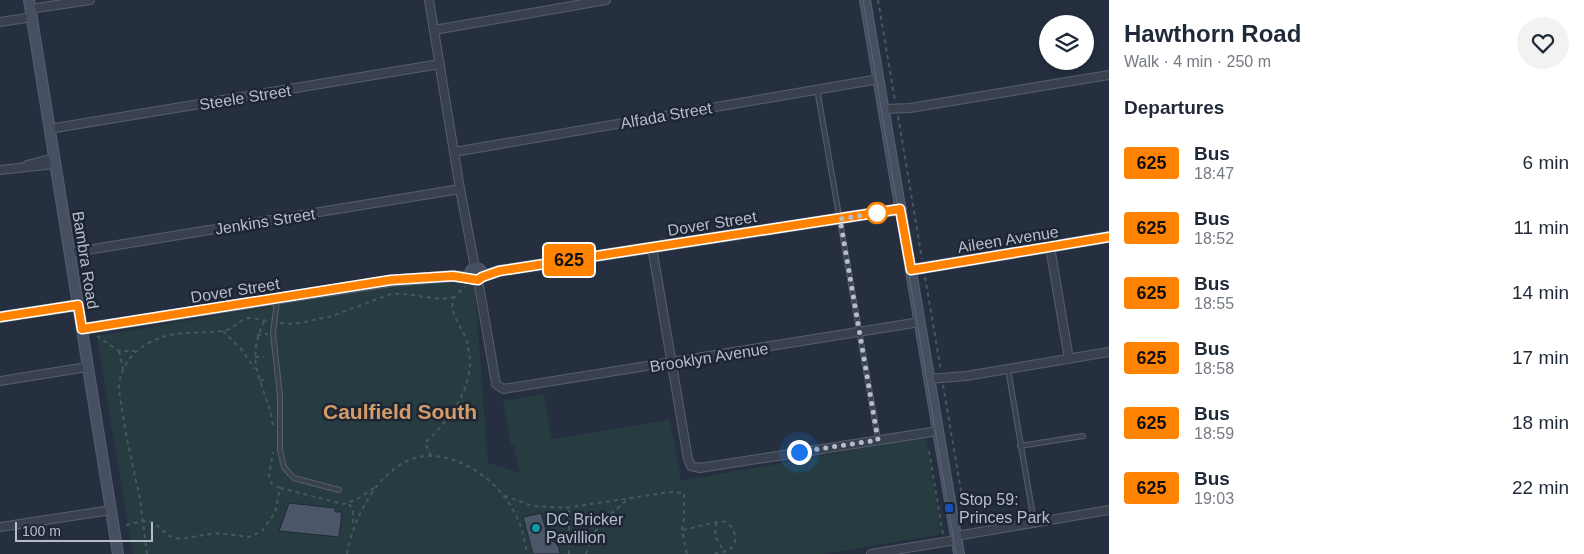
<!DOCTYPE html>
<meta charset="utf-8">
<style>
body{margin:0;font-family:Arial,sans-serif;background:#f2f2f3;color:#1f2937;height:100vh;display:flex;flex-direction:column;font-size:19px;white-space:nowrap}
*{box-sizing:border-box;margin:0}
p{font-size:16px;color:#747a83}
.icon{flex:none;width:28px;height:28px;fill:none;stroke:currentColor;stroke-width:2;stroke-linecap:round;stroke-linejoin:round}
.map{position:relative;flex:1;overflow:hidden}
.sheet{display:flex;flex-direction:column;background:#fff;width:475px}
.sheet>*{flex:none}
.badge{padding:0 10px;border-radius:4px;font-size:18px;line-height:32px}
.controls{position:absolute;left:1039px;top:15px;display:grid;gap:10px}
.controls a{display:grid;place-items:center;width:55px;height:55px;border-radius:50%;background:#fff;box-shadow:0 2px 8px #0003;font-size:25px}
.scale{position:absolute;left:15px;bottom:12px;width:138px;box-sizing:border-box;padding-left:5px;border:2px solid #b6bcca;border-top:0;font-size:14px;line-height:18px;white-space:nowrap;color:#b6bcca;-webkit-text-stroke:4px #1e2635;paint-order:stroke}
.you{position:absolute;width:25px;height:25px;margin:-12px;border:4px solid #fff;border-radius:50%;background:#1a73e8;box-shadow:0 0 0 8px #1a73e833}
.map>.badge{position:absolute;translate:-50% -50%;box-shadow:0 0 0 2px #fff}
h2{padding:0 15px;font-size:19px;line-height:45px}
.round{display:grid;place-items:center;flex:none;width:52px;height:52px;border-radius:26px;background:#f2f2f3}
.headline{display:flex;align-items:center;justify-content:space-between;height:85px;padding:0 15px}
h1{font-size:24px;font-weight:600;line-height:38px}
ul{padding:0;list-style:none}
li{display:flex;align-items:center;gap:15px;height:65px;padding:0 15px}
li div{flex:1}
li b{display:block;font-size:19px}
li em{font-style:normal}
li .badge{min-width:55px;font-weight:700;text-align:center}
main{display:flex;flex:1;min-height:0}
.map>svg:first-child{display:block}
</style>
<main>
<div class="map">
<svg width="1109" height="554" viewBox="0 0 1109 554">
<rect width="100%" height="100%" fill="#252f40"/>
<path fill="#273c41" d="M461 281C469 282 473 283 475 292L488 463 519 473 514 445 511 446 503 401 544 394 552 439 670 420 681 481 926 437 941 531 937 535 822 554H133L97 336 392 286Z"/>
<g fill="#4b5669" stroke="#202837">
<polygon points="289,503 335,508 335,512 342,512 339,537 279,531"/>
<polygon points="541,513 549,540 555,542 559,548 560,554 533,554 523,517"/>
</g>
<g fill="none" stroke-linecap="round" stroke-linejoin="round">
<g stroke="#575f6d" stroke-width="6">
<g id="lane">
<polyline points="817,89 878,439"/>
<polyline points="277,301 273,333 280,396 280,450 284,467 290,474 294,478 339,490"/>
<polyline points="1008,369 1034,522"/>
<polyline points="1020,446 1083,436"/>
</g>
</g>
<g stroke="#575f6d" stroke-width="10">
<g id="street">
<polyline points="429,0 460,189 475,267"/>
<polyline points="30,9 90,0"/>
<polyline points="0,22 32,17"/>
<polyline points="434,30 606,0"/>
<polyline points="884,109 910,108 1109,75"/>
<polyline points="49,129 440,64"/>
<polyline points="454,152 879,79"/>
<polyline points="27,165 54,158"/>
<polyline points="0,170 55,164"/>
<polyline points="652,247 688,459 691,466 700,468 938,431"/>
<polyline points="1050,247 1069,359"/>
<polyline points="69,253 460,189"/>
<polyline points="478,280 496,384 503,389 920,322"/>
<polyline points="929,379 966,376 1109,352"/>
<polyline points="0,381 87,367"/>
<polyline points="0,527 111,510"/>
<polyline points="956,536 1109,510"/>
<polyline points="871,554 956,540"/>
</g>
</g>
<g stroke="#575f6d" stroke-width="12">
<g id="secondary">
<polyline points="29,0 118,554"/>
<polyline points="865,0 959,554"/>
<circle cx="476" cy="274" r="6"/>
<polyline points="911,270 1109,237"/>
<polyline points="481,277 499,271 901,209"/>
<polyline points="0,317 78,305"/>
<polyline points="82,329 391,281 453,276 471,278"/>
</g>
</g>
<g stroke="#45595d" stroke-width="2" stroke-dasharray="4 4" stroke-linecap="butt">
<polyline points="878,0 895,101"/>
<polyline points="898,116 922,259"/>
<polyline points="925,277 941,371"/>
<path d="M264 321C243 367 266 382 273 425"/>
<path d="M280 323 293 324 329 317 391 294C413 292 432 302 454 297"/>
<polyline points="223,331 241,349 255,369"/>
<polyline points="257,335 268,334"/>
<polyline points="97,336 119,351 135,351"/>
<polyline points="119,351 123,369"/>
<polyline points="255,357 264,357"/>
<polyline points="260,381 267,378"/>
<polyline points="943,385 961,491 958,492"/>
<polyline points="929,451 943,535"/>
<path d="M431 456 425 443C448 421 470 394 470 360 469 354 468 347 467 341 463 329 447 311 454 298 457 294 462 290 465 286"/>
<polyline points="280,488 343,504 356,500 374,488"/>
<polyline points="504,496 533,506 565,508 670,492 684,493 684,517 682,530 687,554"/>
<polyline points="349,504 353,510 353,527"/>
<polyline points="716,522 715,536 724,551"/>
<polyline points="126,525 144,521 153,522 169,536 180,539 216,533 250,537 262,531 275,513 280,488 272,484 269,476 273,452"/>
<path d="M683 530 721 521C733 522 741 541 730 549 726 552 718 553 714 554"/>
<path d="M147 554 140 499 127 439 119 391C118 359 146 338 176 334 191 332 206 333 222 331 233 330 238 320 249 318 255 318 262 320 268 321"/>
<path d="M347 554C353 516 385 455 430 456 466 456 502 485 517 517 522 529 525 541 527 554"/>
<polyline points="569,554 569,509"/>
<polyline points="586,554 593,534 614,511 627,500"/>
</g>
<use href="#lane" stroke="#39414f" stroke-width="4"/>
<use href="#street" stroke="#39414f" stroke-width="8"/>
<use href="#secondary" stroke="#475062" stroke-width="10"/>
<polyline stroke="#5b6576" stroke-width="1" points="863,0 956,554"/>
</g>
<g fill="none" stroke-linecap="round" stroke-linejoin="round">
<g stroke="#fff" stroke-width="11">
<polyline id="line" points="0,317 78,305 82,329 391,280 453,276 478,280 482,277 499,271 900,209 911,270 1109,237"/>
</g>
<use href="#line" stroke="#ff8200" stroke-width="8"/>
<polyline stroke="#b6bcca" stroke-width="5" stroke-dasharray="0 9" points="799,452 878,440 840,219 877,213"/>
</g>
<circle fill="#fff" stroke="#ff8200" stroke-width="2.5" cx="877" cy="213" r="10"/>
<rect fill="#1a4fb4" stroke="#1e2635" stroke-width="2" x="944" y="503" width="10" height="10" rx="2.5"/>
<circle fill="#0f9aa8" stroke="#1e2635" stroke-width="2" cx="536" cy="528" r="5"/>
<g text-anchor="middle" stroke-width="5" stroke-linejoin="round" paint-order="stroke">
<g font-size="16" fill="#b6bcca" stroke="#1e2635">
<text transform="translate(245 97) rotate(-9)" y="6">Steele Street</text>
<text transform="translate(666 115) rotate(-10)" y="6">Alfada Street</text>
<text transform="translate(265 221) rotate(-9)" y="6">Jenkins Street</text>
<text transform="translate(712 223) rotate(-9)" y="6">Dover Street</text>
<text transform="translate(1008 239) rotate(-9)" y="6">Aileen Avenue</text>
<text transform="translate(86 260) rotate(81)" y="6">Bambra Road</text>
<text transform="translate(235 290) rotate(-9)" y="6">Dover Street</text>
<text transform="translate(709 357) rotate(-9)" y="6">Brooklyn Avenue</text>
</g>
<g font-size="16" fill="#b6bcca" stroke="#1e2635" text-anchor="start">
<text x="959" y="505">Stop 59:<tspan x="959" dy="18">Princes Park</tspan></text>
<text x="546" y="525">DC Bricker<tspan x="546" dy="18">Pavillion</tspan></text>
</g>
<g font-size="21" font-weight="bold" fill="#d59c66" stroke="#1e2635">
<text x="400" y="419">Caulfield South</text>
</g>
</g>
</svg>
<div class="controls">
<a><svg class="icon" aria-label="layers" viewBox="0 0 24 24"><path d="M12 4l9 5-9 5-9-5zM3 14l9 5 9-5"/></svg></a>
</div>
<div class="scale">100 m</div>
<div class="you" style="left:799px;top:452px"></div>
<b class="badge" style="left:569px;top:260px;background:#ff8200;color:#111">625</b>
</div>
<section class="sheet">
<div class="headline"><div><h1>Hawthorn Road</h1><p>Walk · 4 min · 250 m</p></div><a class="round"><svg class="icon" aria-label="heart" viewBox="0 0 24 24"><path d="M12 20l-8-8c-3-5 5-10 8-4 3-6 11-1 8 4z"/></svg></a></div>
<h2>Departures</h2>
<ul>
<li><span class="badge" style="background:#ff8200;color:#111">625</span><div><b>Bus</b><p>18:47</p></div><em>6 min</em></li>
<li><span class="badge" style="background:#ff8200;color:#111">625</span><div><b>Bus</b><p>18:52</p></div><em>11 min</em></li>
<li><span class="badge" style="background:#ff8200;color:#111">625</span><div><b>Bus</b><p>18:55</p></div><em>14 min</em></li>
<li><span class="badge" style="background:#ff8200;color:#111">625</span><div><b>Bus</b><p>18:58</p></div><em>17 min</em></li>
<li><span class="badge" style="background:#ff8200;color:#111">625</span><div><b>Bus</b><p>18:59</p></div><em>18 min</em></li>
<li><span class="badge" style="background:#ff8200;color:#111">625</span><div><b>Bus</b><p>19:03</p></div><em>22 min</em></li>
</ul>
</section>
</main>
